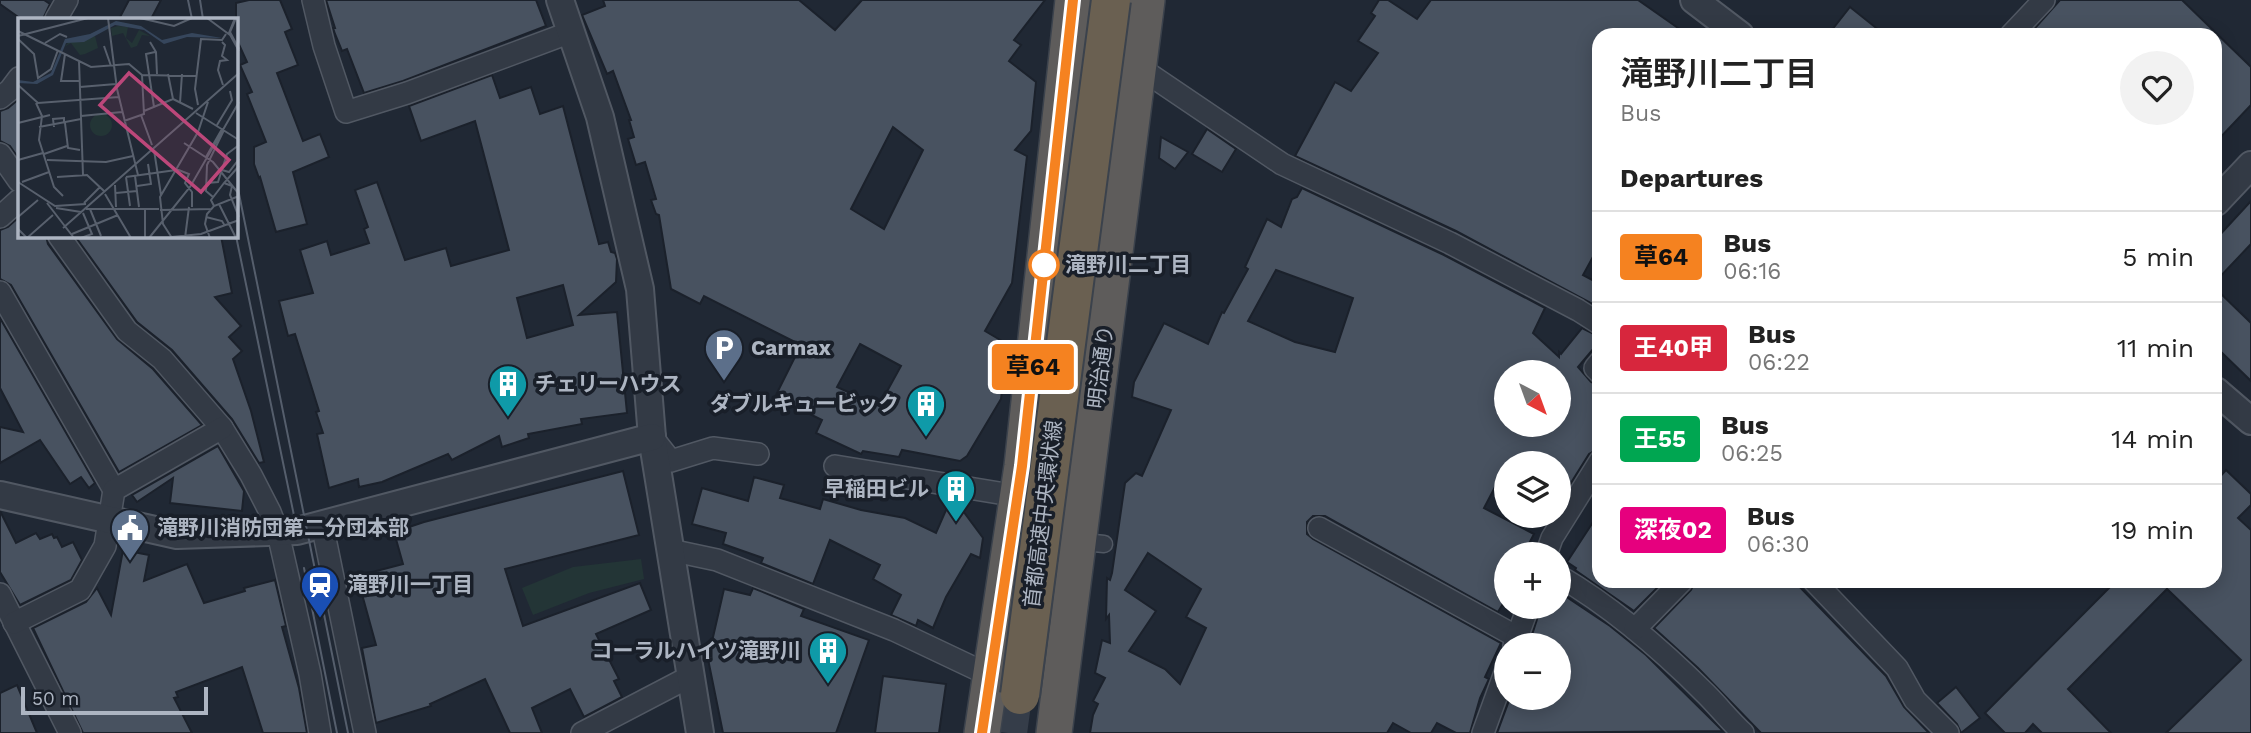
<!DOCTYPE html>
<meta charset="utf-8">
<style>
body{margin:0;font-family:"Work Sans","Noto Sans JP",sans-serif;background:#f2f2f2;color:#222;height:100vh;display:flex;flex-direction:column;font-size:26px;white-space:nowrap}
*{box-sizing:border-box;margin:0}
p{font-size:23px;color:#767676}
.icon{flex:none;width:38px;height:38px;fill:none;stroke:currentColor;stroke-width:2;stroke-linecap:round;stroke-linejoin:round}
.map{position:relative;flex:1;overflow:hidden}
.details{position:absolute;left:1592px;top:28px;width:630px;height:560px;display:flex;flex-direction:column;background:#fff;border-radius:21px;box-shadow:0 4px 18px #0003}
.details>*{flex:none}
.badge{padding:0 14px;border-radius:5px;font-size:24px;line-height:46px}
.needle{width:46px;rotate:139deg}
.tools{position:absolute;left:1494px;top:360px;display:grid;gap:14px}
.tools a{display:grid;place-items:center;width:77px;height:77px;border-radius:50%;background:#fff;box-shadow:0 4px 18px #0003;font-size:35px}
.scale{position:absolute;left:21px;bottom:18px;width:187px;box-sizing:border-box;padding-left:7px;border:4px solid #adb5c2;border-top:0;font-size:19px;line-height:24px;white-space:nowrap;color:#adb5c2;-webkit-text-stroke:5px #191f29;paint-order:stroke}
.map>.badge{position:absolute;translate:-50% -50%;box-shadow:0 0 0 4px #fff}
h2{padding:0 28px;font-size:26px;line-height:63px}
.round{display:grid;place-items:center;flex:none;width:74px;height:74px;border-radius:37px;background:#f2f2f2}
.headline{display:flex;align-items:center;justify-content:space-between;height:119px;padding:0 28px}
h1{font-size:33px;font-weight:600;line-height:52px}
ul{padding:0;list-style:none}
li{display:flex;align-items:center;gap:21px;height:91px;padding:0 28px;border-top:2px solid #e0e0e0}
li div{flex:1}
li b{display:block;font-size:26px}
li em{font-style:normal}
li .badge{min-width:77px;font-weight:700;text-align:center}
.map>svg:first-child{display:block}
</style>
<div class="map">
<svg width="2251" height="733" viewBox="0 0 2251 733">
<rect width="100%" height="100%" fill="#202834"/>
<polygon fill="#233536" points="641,559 644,579 589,593 533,615 522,588 573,567"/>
<g fill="#485260" stroke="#1b212b" stroke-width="2" fill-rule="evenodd">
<polygon points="0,0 44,0 50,4 43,19 21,19 0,4"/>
<polygon points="129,0 161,0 151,19 119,19"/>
<polygon points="249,0 280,0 292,29 285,32 298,65 277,73 303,141 320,134 329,157 293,172 307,224 276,232 260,177 259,178 254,164 254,147 266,142 247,94 252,92 240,65 247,62 236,38 236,3"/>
<polygon points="326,0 536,0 546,26 403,81 364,93 347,49 342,51 335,34 333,28 335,28"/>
<path d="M603 0H799L835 30 862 0H1045L1014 40 1021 45 1009 61 1036 82 1031 131 1015 150 1027 156 1012 283 985 331 1007 344 1001 399 967 456 960 461 902 450 899 457 863 451 861 454 816 433 822 420 775 397 801 345 704 296 700 304 671 289 659 215 656 214 651 200 656 199 645 162 636 165 628 139 634 137 629 120H631L613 71 607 74 582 15 605 6ZM893 127 923 150 884 229 851 209ZM860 344 901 366 879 406 837 387Z"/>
<polygon points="1379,0 1388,0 1417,19 1431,0 1638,0 1688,35 1600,35 1600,244 1583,275 1600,284 1600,308 1456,231 1295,156 1335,82 1351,91 1378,53 1358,41 1375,16 1371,13"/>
<polygon points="2060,0 2182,0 2251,67 2251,105 2216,142 2216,35 2029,35"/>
<polygon points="1850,7 1885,35 1828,35"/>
<path d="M492 75 500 98 531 87 540 114 563 106 599 244 608 242 611 252 615 253 617 259 616 282 579 315 617 312 627 413 581 419 582 424 528 434 529 438 502 447 499 436 452 460 448 454 382 482 359 487 358 479 329 488 317 434 323 433 316 412 319 411 295 334 288 336 279 301 313 293 300 250 327 241 331 255 369 243 364 229 368 227 355 190 377 182 405 260 446 248 451 266 509 250 475 121 421 141 409 106ZM563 285 573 325 527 338 517 298Z"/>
<polygon points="19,99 19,159 10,146 0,141 0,111 8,108"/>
<polygon points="1207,129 1236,149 1222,172 1192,154"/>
<polygon points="1161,137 1188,152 1175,169 1159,158"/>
<path d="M1302 188 1444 255 1545 308 1533 333 1559 357V352L1561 354 1582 328 1600 337V341L1578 367 1591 382 1600 386V448L1589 454 1559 502V464H1507L1484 508 1534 534 1523 555H1507V597L1498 612 1325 516H1313L1307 522V534L1313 539 1501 643 1485 677 1489 679 1480 698 1470 733H1456L1437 723 1431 733H1411L1393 723 1387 733H1090L1093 715 1098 704 1093 701 1105 678 1095 673 1102 640 1110 643 1109 615 1106 619 1107 578 1110 580 1112 573 1125 483 1136 473 1142 476 1171 410 1132 397 1134 382 1164 323 1208 344 1222 312 1224 313 1248 269 1245 267 1267 219 1281 227 1292 199 1297 197ZM1276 270 1353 298 1335 352 1295 342 1248 321ZM1507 373H1559V425H1507ZM1148 553 1201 589 1186 617 1206 628 1180 684 1165 669 1129 651 1156 611 1125 590Z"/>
<polygon points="2251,201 2251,244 2216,281 2216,239"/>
<polygon points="19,217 19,236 46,236 48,244 117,339 153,369 202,425 119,472 11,285 0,279 0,230 8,227"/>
<polygon points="75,236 221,236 232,293 215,297 241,326 229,337 242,351 233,359 251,411 264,462 259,463 232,419 172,350 137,322"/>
<polygon points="2216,289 2251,323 2251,381 2216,347"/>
<polygon points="0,318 95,483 89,488 81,477 70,484 40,440 0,463 0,427 23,432 0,388"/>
<polygon points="218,446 244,491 242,511 170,503 173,478 137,502 132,495"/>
<polygon points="2226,470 2251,494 2251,505 2238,518 2251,530 2251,733 2166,733 2241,660 2167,589 2068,689 2111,733 2042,733 2033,724 2025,733 2005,733 1985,713 2116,581 2216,581 2216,481"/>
<polygon points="623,471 639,535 505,569 523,626 640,583 651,610 596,634 619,679 614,681 622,697 584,717 570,689 532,708 542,733 510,733 485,679 430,704 431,706 376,723 362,648 376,645 357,576 403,564 394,532 424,522"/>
<polygon points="754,477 784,485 780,498 820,509 823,499 861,510 905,518 936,533 946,510 963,511 983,538 980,558 971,554 946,597 933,628 918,620 916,626 891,615 901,595 873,579 880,565 830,540 813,584 761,563 763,558 723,544 726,533 692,524 702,488 748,501"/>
<polygon points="0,511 16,543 36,533 40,539 52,534 54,538 57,537 62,547 73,542 82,560 71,580 20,605 0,572"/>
<polygon points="1599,513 1600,581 1664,581 1634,611 1575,570 1576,568 1567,562"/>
<polygon points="123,550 149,555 144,581 187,564 204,603 245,591 244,588 275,580 286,626 282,627 299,688 307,733 263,733 242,667 176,692 178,697 174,698 192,733 83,733 33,628 86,602 97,588 111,615"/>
<polygon points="1695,581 1794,581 1886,676 1904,707 1929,733 1761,733 1698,668 1654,628 1691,590"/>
<polygon points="753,588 804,609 801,616 869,640 836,733 723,733 708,659 724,589 750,595"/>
<polygon points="1559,592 1610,626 1646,655 1723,731 1497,733 1510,698 1559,698 1559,646 1540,646 1531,638 1541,607 1559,607"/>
<polygon points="883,676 946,684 939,733 875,733"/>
<polygon points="17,685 37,733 0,733 0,693"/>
<polygon points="1956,687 1980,718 1961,733 1957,724 1937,703"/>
</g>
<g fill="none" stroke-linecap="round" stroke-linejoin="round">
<polyline stroke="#353d49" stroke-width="38" stroke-dasharray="38 19" stroke-linecap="butt" points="1008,733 1018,659"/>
<g stroke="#515863" stroke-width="19">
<polyline id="pedestrian" points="1074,541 1104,544"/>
</g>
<g stroke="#515863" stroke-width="24">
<g id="minor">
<polyline points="313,0 324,46 346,112 407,93 571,32"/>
<polyline points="56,19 67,0"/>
<polyline points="2011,35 2044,0"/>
<polyline points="1140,68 1282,164 1450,243 1578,310 1600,324"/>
<polyline points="0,98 10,90 19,78"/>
<polyline points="0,154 19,181"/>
<polyline points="0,217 19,200"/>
<polyline points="59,236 127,331 162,359 222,428 251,475 270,512 278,533 310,674 320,733"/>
<polyline points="0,292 114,490"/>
<polyline points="1600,362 1595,368 1600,373"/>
<polyline points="652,437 671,461 713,448 758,454"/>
<polyline points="835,466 1017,496"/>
<polyline points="322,524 365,733"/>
<polyline points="1319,528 1517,637"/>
<polyline points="670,550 717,560 894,630 991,676"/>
<polyline points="1546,555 1552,538 1600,461"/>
<path d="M1559 576C1614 608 1661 649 1706 694 1719 707 1730 721 1743 733"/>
<polyline points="1814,581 1897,668 1915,700 1948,733"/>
<polyline points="0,594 70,733"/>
<polyline points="14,623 80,590 105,546 114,490 222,428"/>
<polyline points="1635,629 1682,581"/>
<polyline points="1514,646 1528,607"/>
<polyline points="582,733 691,676"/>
<polyline points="1483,733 1507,667"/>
</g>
</g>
<g stroke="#515863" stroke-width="30">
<g id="tertiary">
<polyline points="560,0 600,117 640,289 652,437 700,733"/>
<polyline points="1694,0 1740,35"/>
<polyline points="2216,202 2251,165"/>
<polyline points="2216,391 2251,421"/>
<polyline points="0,495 177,535 297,531 652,437"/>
</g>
</g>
<g stroke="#3b424c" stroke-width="38">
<g id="trunk">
<polyline points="982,733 1022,466 1073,0"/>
<polyline points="1054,733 1147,0"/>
</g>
</g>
<use href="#pedestrian" stroke="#333a45" stroke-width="16"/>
<use href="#minor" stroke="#333a45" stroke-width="21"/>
<use href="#tertiary" stroke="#333a45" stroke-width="26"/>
<use href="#trunk" stroke="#5e5c5b" stroke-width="35"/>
<g stroke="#555e6c" stroke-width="2">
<polyline points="188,0 192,19"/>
<polyline points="200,0 203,19"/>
<polyline points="236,179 348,733"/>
<polyline points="236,236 297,530"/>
<polyline points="304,568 337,733"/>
</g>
<g stroke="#3b424c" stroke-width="42" stroke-linecap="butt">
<polyline id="motorway-bridge" points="1020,695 1111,0"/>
</g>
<use href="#motorway-bridge" stroke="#6a6051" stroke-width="38"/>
</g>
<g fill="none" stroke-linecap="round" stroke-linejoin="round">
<g stroke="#fff" stroke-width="16">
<polyline id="line" points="982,733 1022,466 1073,0"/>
</g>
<use href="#line" stroke="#f58220" stroke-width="10"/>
</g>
<defs>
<g id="parking-pin" transform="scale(2.0125)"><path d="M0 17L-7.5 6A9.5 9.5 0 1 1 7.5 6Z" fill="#5c6f8a" stroke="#191f29"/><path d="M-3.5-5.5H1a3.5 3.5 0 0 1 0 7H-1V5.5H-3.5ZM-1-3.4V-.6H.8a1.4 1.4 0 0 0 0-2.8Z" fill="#fff"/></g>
<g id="building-pin" transform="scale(2.0125)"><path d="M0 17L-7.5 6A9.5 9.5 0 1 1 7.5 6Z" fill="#0f9aa8" stroke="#191f29"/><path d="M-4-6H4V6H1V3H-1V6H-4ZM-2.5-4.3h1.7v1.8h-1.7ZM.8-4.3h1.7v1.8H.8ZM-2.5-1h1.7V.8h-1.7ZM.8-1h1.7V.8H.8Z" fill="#fff"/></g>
<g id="civic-pin" transform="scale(2.0125)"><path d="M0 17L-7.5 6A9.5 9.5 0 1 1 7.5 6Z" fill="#5c6f8a" stroke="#191f29"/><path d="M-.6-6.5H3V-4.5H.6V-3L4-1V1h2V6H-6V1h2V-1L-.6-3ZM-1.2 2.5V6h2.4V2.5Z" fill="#fff"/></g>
<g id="station-pin" transform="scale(2.0125)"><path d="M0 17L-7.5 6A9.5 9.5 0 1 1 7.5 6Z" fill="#1a4fb4" stroke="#191f29"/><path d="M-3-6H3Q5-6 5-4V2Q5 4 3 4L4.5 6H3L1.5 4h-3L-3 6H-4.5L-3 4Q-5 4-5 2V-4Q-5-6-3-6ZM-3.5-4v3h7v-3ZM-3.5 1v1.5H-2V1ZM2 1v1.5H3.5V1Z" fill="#fff"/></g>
</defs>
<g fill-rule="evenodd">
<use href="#parking-pin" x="724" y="348"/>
<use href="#building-pin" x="508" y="384"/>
<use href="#building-pin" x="926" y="404"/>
<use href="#building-pin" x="956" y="489"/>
<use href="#civic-pin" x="130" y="528"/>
<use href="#station-pin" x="320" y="585"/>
<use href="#building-pin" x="828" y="651"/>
</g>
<circle fill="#fff" stroke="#f58220" stroke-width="3.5" cx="1044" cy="265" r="14"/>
<g text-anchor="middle" stroke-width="7" stroke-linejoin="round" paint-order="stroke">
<g font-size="21" font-weight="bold" fill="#adb5c2" stroke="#191f29" text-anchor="start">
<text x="1065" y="272">滝野川二丁目</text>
</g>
<g font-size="21" font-weight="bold" fill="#adb5c2" stroke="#191f29" text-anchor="start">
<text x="751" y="355">Carmax</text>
<text x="535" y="391">チェリーハウス</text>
<text x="899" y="411" text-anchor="end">ダブルキュービック</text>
<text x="929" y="496" text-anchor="end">早稲田ビル</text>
<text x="157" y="535">滝野川消防団第二分団本部</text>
<text x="347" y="592">滝野川一丁目</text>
<text x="801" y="658" text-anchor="end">コーラルハイツ滝野川</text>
</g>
<g font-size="21" fill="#adb5c2" stroke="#191f29">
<text transform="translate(1101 367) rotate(-83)" y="7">明治通り</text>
<text transform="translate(1043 514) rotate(-83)" y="7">首都高速中央環状線</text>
</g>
</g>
<g transform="translate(18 18)">
<rect width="220" height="220" fill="#202834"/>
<path d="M100 8 110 9 108 20 114 25 121 12 132 18 124 17 119 28 113 30 105 15 94 18 93 10ZM77 18 80 30 67 36 62 37 53 25 46 29 51 24ZM72 107a11 11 0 1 1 22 0a11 11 0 1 1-22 0Z" fill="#233536"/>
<path d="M98 3 123 8 144 22 174 15 204 20 169 19 146 26 126 12 97 7 66 24 48 25 35 57 19 66 0 65V62L15 64 33 55 47 21 72 16Z" fill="#36465c"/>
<path fill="none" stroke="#58606d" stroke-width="2" d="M90 0 99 71 120 157M122 0 156 8 174 0M189 0 212 17M217 0 211 15 221 33M218 0 212 14 221 31M0 13 73 49 111 46 124 57 178 58M0 18 70 0M0 21 16 36 20 60 33 51 40 32M132 24 138 34 139 56M204 24 207 27 204 38 209 42 202 43 200 52 205 67M27 25 42 16 49 19M86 28 93 48M47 36 43 63H62M61 43 65 157M150 56 155 81 175 91M0 67 20 85 101 79M62 69 98 66M18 85 24 98 21 122 36 169 45 178M162 85 164 56M180 87 177 71 183 21 204 22 208 16M136 89 128 36 137 34M126 93 155 81M178 95 221 122M123 97 134 127M63 98 104 94M106 103 126 96 124 57M0 105 32 97M47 105 50 130 62 132M199 107 214 82 212 73M21 109 63 101M36 109 35 101 46 100V105M166 125 195 144 221 176M136 132 143 177M26 136 49 128M188 139 204 111M0 142 25 135M29 142 88 144 115 138M221 148 206 165 214 168 212 177 221 199M158 151 171 156 167 165 174 174V189M204 152 211 154 221 141M117 158 121 189M39 159 69 157 86 173M108 159 158 152M108 159 112 188M0 164 37 188 68 186M4 164 31 154M189 165 200 164 209 136 221 127M97 167 98 189M119 168 133 166 130 146M98 175 119 173M87 176 113 220M195 179 188 173 189 147 206 112M29 185 56 220M66 185 82 169M201 186 218 220M196 188 193 182 206 165M38 190 63 194M68 191H141M72 191 83 218M127 191V220M142 192 194 191M0 199 20 182M188 199 204 203 207 208M45 210 221 55M0 211 9 220 35 197M54 216 100 197M153 219 183 216 221 202M63 220 74 216 65 195M131 220 172 169 221 84M154 220 145 206 142 179 180 114 190 84M167 220 171 189M192 220 187 206 189 196 196 188 221 178"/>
<path fill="#bc477a" fill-opacity="0.15" stroke="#bc477a" stroke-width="3.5" d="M111 55 211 142 183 174 82 87Z"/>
<rect width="220" height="220" fill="none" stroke="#adb5c2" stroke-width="3.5"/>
</g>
</svg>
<div class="tools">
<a><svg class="needle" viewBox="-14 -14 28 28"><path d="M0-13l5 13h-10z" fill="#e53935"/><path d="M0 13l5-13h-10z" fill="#767676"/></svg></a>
<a><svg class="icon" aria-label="layers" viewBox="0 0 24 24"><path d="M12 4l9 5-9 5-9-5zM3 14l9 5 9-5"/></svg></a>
<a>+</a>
<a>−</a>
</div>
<div class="scale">50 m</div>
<b class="badge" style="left:1033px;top:367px;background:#f58220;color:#111">草64</b>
<section class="details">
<div class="headline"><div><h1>滝野川二丁目</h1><p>Bus</p></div><a class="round"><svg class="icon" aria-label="heart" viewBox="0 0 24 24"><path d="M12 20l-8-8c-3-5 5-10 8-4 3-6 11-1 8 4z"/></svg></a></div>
<h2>Departures</h2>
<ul>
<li><span class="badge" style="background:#f58220;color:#111">草64</span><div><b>Bus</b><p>06:16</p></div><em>5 min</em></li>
<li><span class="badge" style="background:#d7263d;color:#fff">王40甲</span><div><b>Bus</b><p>06:22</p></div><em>11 min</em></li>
<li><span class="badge" style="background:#00a651;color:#fff">王55</span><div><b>Bus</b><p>06:25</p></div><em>14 min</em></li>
<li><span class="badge" style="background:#e6007e;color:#fff">深夜02</span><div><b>Bus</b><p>06:30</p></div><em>19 min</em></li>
</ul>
</section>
</div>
